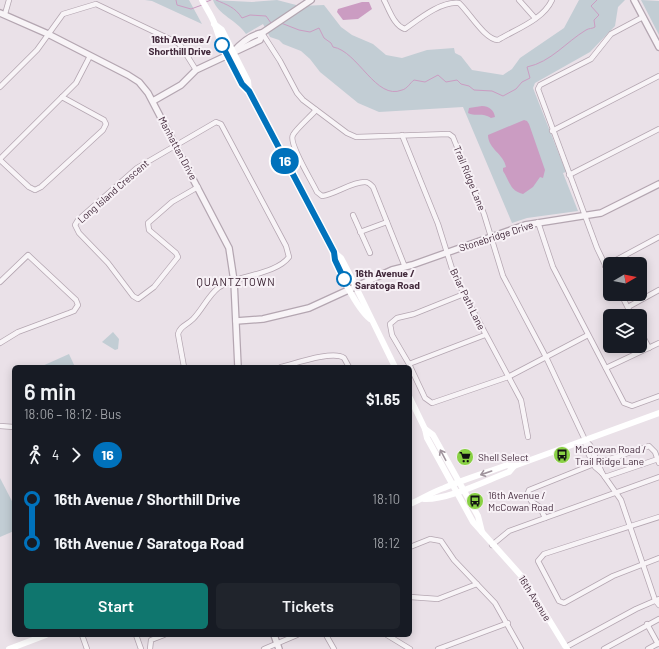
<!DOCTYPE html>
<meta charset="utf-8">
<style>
body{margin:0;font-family:Barlow,sans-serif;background:#20242c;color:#f1f3f6;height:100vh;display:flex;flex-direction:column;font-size:15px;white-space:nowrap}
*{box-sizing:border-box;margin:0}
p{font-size:13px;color:#9ea1a6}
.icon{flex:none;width:22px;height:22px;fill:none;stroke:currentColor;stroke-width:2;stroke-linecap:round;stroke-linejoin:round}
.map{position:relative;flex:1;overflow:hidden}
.side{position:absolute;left:12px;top:365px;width:400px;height:272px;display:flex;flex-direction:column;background:#171b24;border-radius:6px;box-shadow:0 2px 10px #0003}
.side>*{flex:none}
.badge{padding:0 8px;border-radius:13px;font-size:14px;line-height:26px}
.needle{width:26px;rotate:80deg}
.tools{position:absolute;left:603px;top:257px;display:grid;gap:8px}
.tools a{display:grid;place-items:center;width:44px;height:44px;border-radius:6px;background:#171b24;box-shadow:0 2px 10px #0003;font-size:20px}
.map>.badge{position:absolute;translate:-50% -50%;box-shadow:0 0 0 2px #fff}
.legs{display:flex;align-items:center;gap:6px;height:44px;padding:0 12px;font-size:13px}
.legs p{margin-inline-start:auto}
.summary{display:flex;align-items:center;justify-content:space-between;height:68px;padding:0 12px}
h1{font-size:22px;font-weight:600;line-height:30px}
.cta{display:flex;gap:8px;margin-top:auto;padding:8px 12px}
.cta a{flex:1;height:46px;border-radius:6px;background:#0f766e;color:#fff;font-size:16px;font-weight:600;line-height:46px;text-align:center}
.cta a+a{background:#20242c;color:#f1f3f6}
ul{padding:0 12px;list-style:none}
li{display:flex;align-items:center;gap:14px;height:44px;font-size:15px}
li i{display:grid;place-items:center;width:6px;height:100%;margin:0 5px;background:currentColor}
li i::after{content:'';width:10px;height:10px;margin:-5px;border:3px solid;border-radius:50%;background:#171b24}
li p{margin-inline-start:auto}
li:first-child i{background:linear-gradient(#0000 50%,currentColor 0)}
li:last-child i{background:linear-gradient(currentColor 50%,#0000 0)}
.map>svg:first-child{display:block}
</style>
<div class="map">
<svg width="659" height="649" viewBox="0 0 659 649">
<rect width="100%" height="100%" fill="#eae1e8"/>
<g fill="#c2cdd4">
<polygon points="145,0 189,0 202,24 152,1"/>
<path d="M213 0 252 2 277 0 300 6 324 5 341 27 352 35 373 44 386 55 402 58 427 50 454 48 455 53 461 56 472 70 503 75 512 69 520 58 564 28 579 0H625L618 7 615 26 590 52 535 83 533 88 566 172 563 173 578 211 527 218 512 223 463 107 379 112 358 103 320 72 310 59 301 51 283 44 279 40 270 37 263 24 246 34C237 20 218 15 213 0Z"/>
<polygon points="641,0 659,1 659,35"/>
<polygon points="113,332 119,339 118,349 115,350 102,342"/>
<polygon points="69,354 75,367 40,367"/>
<polygon points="0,478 14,505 14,531 0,537"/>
</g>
<g fill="#cb9cc2">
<polygon points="362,2 369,2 372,9 358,19 343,20 337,12 338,9"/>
<path d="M482 106C489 106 494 110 495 117L491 118C482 112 476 117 468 113L469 108Z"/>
<path d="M524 120 527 121 529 124 545 170 543 178 540 177 533 187 523 194C510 191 510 182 503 171V168L506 167C504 154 488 149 488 135Z"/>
</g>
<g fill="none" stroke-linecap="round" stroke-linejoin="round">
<g stroke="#cb9cc2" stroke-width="1">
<polyline points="176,0 177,5 191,9 202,5"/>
<path d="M216 0C227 5 235 7 242 18L250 15 266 16 271 23"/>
<polyline points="206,2 211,0"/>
<path d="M281 23 299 30 310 32 319 28 324 38 331 43 333 47C358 51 376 101 402 90 407 89 410 83 414 80L425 82 438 75 446 82 457 80 461 84 469 86 474 90 492 91 503 96 516 89 522 82 530 78 527 67C551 62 566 42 586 30 589 28 592 29 595 27L594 20 599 15 591 6 597 0"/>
</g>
<g stroke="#b4a6b1" stroke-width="6">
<g id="minor">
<path d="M384 0C389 9 394 26 405 29 419 19 441 1 459 3 469 12 485 40 498 40 516 29 543 20 552 0"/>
<polyline points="519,0 535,18"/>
<polyline points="5,14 9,0"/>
<polyline points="262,33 280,61 297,93 303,100 347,133 356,137 449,134 453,137 484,214 503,276 546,357 585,440 590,445 602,473"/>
<polyline points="0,87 37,50 63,14 96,4 178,43 181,46 196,70"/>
<path d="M316 110C311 116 296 129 293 135 288 143 312 181 317 192L322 196C336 194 351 182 365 182 369 182 371 185 373 187L405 267"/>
<polyline points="552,131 659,76"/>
<polyline points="402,135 438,224 454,275 521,400 528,437"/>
<polyline points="0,159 76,83 90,56"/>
<polyline points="0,160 29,187 35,190 41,187 103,130 106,124 104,120 62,97"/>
<polyline points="569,175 659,129"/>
<polyline points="353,215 370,253"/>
<polyline points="538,222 553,267 624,403 632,406 659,396"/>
<polyline points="360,232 387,222"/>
<polyline points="605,266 659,237"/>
<polyline points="610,275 597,248 538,89 540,85 591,59 611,34 643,17"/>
<polyline points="0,282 28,255 76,300 78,305 74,311 69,313 18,332 0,343"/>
<polyline points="464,294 414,314 397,318 390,324 392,335 409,364 425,398 432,403 508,377 588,335"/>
<polyline points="621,294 632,316"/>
<polyline points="628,307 659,290"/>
<polyline points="640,331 649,348"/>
<polyline points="409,364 485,335"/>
<path d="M184 367 178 334C180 326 187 325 193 319 202 310 208 296 218 288 233 276 276 275 289 257L286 246 221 124 216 122 137 168 78 220 75 225 79 233 108 263 133 296 138 299 154 287 178 257 176 253 149 230 148 223 172 202 198 187"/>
<path d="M281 367C294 364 333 350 344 358L349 367"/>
<polyline points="606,368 659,343"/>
<polyline points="0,426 14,427"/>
<polyline points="585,440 586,449 595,467 602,473 621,500 655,600 659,605"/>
<polyline points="598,463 649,446 655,452 659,463"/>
<polyline points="605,477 658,459"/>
<polyline points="659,517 544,554 538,561 559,601 564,603 613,576 659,558"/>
<polyline points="545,518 540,507 531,501 528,493 529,490 594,464"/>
<polyline points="492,545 509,531 659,477"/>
<polyline points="410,547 430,539 441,541 454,560 495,603 521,649"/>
<polyline points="410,597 438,599 477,584"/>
<polyline points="647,624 658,644"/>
<polyline points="82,635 87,649"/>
<polyline points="136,635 141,649"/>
<polyline points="326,635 334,649"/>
<polyline points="387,635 410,649"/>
<polyline points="566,647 636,609 659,599"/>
<polyline points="150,649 151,640 164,635"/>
<polyline points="264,649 297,635"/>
<polyline points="438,649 508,623"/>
<polyline points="604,649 659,619"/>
<polyline points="648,649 659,643"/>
</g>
</g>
<g stroke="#b4a6b1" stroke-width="8">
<g id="tertiary">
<polyline points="634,0 659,47"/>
<polyline points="0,13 48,34 128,75 139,82 148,93 229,248 234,281 238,367"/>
<path d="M233 52C241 43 250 35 262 33L311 0"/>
<polyline points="153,101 181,85 196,70 260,40 262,33"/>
<polyline points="236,321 263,319 309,308 392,270 412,265 525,225 601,213 659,184"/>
<polyline points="274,635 279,649"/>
</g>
</g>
<use href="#minor" stroke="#f8f4f7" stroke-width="4.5"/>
<use href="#tertiary" stroke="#f8f4f7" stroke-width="5.5"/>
<g stroke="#fff" stroke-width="6">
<path d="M202 0C206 8 212 16 215 25 222 47 232 75 249 91L334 252 341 258 352 279 395 367"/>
<polyline points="214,24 222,30 248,81 249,91"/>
<path d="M334 252C336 269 357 308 370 319"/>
<polyline points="410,398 425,429 427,438 473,522 524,579 567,649"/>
<polyline points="425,429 433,435 478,516 482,532"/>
<path d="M424 499C448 500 485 481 509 472L514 466 659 413"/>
<path d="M410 504C422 499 432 492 444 488 465 479 486 473 507 465L514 466"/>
<polyline points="9,649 46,635"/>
</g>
</g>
<defs><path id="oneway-shaft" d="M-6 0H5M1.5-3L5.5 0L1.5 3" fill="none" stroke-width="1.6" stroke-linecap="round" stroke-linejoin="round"/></defs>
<g stroke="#a0949d">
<use href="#oneway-shaft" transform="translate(443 455) rotate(-118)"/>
<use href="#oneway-shaft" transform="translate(486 473) rotate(161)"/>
</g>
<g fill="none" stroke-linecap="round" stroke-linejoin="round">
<g stroke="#fff" stroke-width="9">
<polyline id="line-1" points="222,45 242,84 249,91 334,252 335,260 344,279"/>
</g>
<use href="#line-1" stroke="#0072bc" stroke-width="6"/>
</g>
<defs>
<g id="bus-disc" transform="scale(0.9)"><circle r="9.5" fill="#89d144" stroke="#f7f1f6"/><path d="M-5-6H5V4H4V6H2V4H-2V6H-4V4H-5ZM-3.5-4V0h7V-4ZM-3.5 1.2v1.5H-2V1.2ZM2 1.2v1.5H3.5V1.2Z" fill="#111"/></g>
<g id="supermarket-disc" transform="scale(0.9)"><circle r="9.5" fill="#89d144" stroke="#f7f1f6"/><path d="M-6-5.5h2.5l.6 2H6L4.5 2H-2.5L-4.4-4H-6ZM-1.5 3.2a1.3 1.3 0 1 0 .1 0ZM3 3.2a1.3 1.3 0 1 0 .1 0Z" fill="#111"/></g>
</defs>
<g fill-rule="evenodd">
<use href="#bus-disc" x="562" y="455"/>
<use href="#supermarket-disc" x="465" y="457"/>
<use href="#bus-disc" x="475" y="501"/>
</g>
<g fill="#fff" stroke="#0072bc" stroke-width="2">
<circle cx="222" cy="45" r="7"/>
<circle cx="344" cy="279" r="7"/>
</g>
<g text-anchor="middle" stroke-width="4" stroke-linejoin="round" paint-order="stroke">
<g font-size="10" font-weight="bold" fill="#42293b" stroke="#f7f1f6" text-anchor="end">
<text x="211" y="43">16th Avenue /<tspan x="211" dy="12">Shorthill Drive</tspan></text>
<text x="355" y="277" text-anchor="start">16th Avenue /<tspan x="355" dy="12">Saratoga Road</tspan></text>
</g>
<g font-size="10" fill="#42293b" stroke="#f7f1f6">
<text transform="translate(178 148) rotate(62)" y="4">Manhattan Drive</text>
<text transform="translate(470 178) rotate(68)" y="4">Trail Ridge Lane</text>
<text transform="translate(113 191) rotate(-41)" y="4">Long Island Crescent</text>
<text transform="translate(496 236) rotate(-18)" y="4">Stonebridge Drive</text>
<text transform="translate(468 299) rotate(64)" y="4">Briar Path Lane</text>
<text transform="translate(535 598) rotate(58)" y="4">16th Avenue</text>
</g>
<g font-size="10" fill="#42293b" stroke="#f7f1f6" text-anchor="start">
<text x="575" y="453">McCowan Road /<tspan x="575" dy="12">Trail Ridge Lane</tspan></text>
<text x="478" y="461">Shell Select</text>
<text x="488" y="499">16th Avenue /<tspan x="488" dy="12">McCowan Road</tspan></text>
</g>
<g font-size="11" letter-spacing="1" fill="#331b2b" stroke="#f7f1f6">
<text x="236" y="286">QUANTZTOWN</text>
</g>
</g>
</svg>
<div class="tools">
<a><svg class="needle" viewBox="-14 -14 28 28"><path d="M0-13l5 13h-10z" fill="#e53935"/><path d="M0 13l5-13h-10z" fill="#9ea1a6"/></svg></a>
<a><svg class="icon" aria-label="layers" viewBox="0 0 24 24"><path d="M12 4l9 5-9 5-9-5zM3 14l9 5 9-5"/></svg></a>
</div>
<b class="badge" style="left:285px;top:161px;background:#0072bc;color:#fff">16</b>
<section class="side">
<div class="summary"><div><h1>6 min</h1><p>18:06 – 18:12 · Bus</p></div><b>$1.65</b></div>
<div class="legs"><svg class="icon" aria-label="walk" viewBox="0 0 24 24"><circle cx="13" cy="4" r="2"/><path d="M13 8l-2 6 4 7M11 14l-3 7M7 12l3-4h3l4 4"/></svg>4<svg class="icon" aria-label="forward" viewBox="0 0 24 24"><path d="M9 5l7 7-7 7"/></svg><b class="badge" style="background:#0072bc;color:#fff">16</b></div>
<ul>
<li><i style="color:#0072bc"></i><b>16th Avenue / Shorthill Drive</b><p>18:10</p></li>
<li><i style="color:#0072bc"></i><b>16th Avenue / Saratoga Road</b><p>18:12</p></li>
</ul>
<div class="cta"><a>Start</a><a>Tickets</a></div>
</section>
</div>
